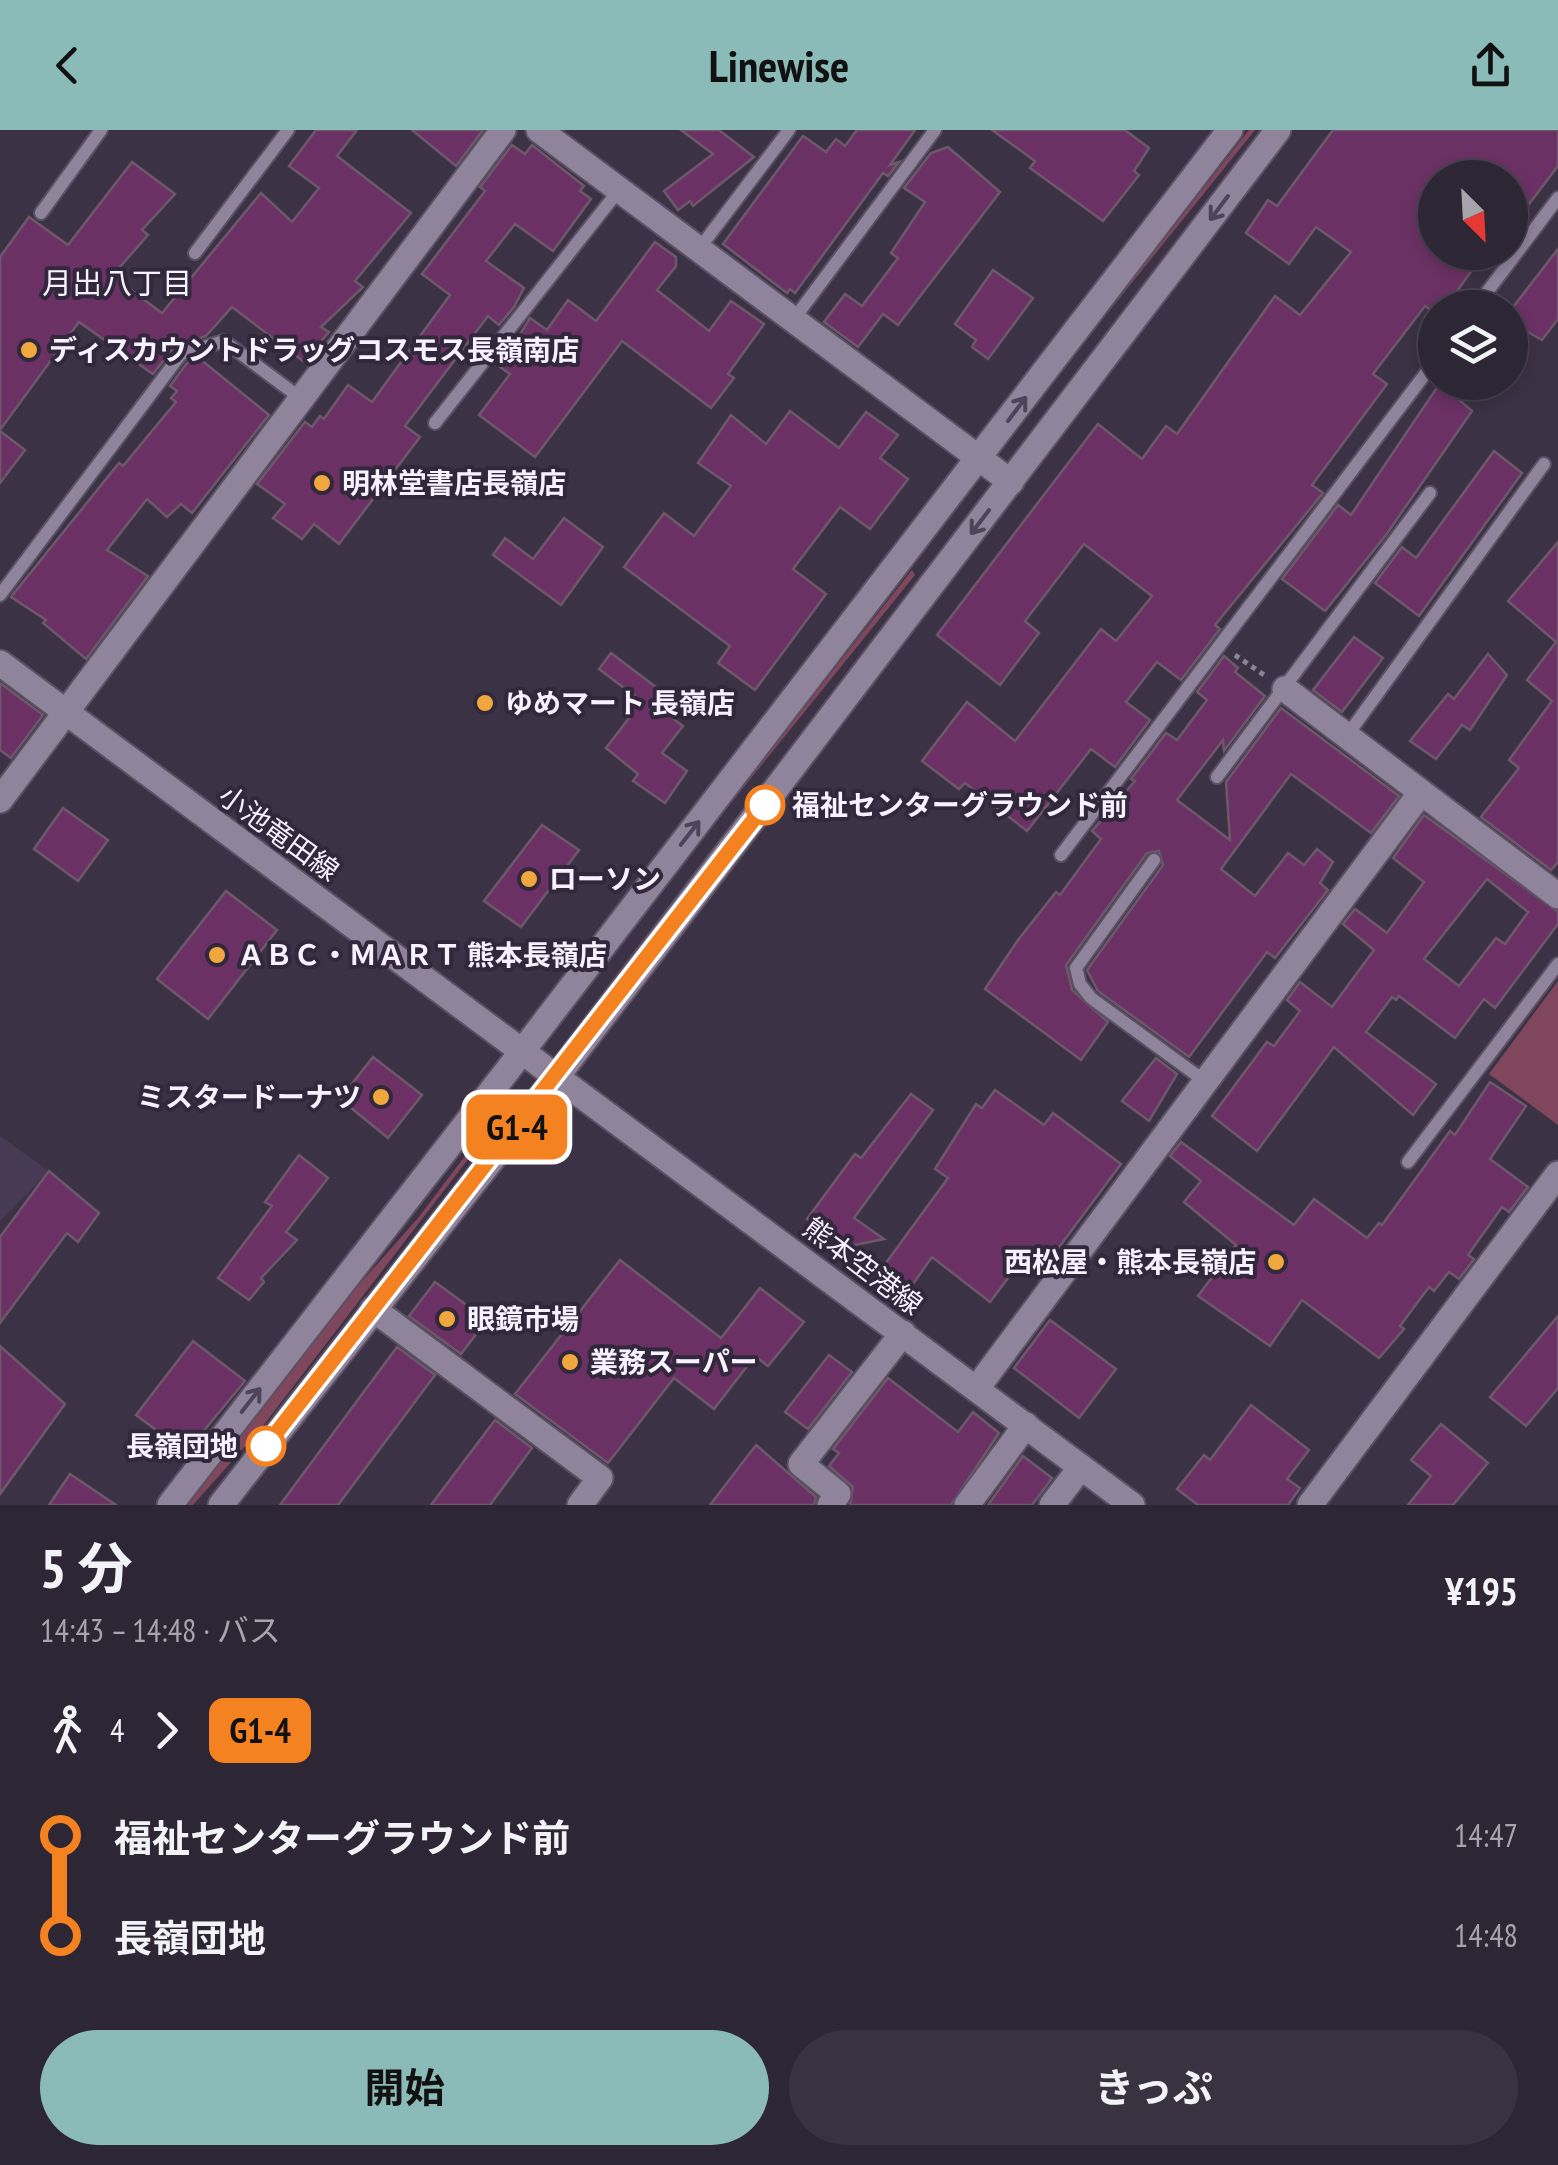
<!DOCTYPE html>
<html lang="ja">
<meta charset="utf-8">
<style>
body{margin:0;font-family:"PT Sans Narrow","Noto Sans JP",sans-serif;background:#393240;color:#f1f3f6;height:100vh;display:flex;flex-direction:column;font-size:38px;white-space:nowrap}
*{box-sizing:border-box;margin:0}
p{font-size:32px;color:#a7a5ac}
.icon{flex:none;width:55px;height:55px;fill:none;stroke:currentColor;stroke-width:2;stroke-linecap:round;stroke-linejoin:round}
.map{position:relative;height:1375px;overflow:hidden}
.side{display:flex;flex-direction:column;background:#2d2634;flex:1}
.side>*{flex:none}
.badge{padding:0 20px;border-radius:15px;font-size:35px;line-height:65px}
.needle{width:65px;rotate:156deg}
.controls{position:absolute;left:1418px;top:30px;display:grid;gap:20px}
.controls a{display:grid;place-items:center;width:110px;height:110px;border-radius:50%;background:#2d2634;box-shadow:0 5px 15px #0003,0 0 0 2px #48434f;font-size:50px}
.map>.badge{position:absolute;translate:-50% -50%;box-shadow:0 0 0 5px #fff}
.legs{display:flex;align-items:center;gap:15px;height:110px;padding:0 40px;font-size:32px}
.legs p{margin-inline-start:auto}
.overview{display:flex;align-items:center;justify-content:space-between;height:170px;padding:0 40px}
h1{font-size:55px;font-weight:700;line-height:75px}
.button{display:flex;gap:20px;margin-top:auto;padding:20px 40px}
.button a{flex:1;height:115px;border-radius:60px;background:#8bbbb9;color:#111;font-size:40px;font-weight:700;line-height:115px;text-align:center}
.button a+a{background:#393240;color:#f1f3f6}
ul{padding:0 40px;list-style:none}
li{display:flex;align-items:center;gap:35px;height:100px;font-size:38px}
li i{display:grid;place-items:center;width:15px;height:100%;margin:0 12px;background:currentColor}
li i::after{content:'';width:25px;height:25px;margin:-12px;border:8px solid;border-radius:50%;background:#2d2634}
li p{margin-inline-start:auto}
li:first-child i{background:linear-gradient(#0000 50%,currentColor 0)}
li:last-child i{background:linear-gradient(currentColor 50%,#0000 0)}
header{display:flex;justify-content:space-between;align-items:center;height:130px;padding:0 40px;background:#8bbbb9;color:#111;font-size:45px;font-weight:700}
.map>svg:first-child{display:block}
</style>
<header><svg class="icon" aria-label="back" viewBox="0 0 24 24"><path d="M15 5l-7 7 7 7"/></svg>Linewise<svg class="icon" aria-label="share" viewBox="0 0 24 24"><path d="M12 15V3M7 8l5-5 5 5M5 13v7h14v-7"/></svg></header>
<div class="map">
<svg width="1558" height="1375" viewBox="0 0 1558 1375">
<rect width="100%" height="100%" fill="#3c3246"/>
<polygon fill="#483a55" points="0,1006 49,1041 0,1091"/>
<g fill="#80475c">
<polygon points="1249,0 1255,0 1043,263"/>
<polygon points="912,440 915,445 651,772"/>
<polygon points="1558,851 1558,995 1489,944"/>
<polygon points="465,1026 469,1028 259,1301 193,1375 187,1375 341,1175 418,1088"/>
</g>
<g fill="#6b3164" stroke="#6d5869" stroke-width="2.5" fill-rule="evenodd">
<polygon points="316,0 357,0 337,26 411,83 355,151 363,157 321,197 329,202 303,231 232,177 206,206 174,217 153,244 79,192 0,300 0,127 29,87 68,115 132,32 175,64 142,100 148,105 112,146 162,183 261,63 292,92 319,58 289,36"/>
<polygon points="412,0 483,0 456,36"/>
<polygon points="681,0 719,0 754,27 693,76 690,71 678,80 664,61 713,24"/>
<polygon points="857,0 915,0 890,35 899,32 888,46 883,43 795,163 790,159 787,163 723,114 803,6 826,22 836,9 845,16"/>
<polygon points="992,0 1125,0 1149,18 1134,41 1139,45 1103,91 1030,38 1035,31"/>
<polygon points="1333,0 1558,0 1558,36 1510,99 1510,48 1435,48 1435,122 1485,122 1445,178 1435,178 1435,183 1425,176 1373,244 1387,254 1312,355 1323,363 1215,495 1220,499 1181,550 1157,532 1126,572 1150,590 1115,637 1091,619 1027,701 965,653 959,659 922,631 967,572 1015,611 1101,499 1116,511 1152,466 1084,414 1025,491 1039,503 1000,555 937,505 1098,294 1142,329 1166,296 1177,304 1275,166 1300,185 1351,122 1316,97 1289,134 1246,103 1268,70 1277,76"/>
<polygon points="512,15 525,24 532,15 584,56 580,61 591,69 553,121 515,94 486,131 524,158 514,177 499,195 488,186 405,296 420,307 339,414 314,394 302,409 273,388 285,374 257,354 305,292 312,297 320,286 324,289 348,255 372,272 450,165 422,144 485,61 480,57"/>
<polygon points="948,17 1000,62 898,195 883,184 858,217 824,192 845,164 862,176 898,128 891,123 925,72 904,58 931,23"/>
<polygon points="655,112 676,127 676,136 657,160 709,201 731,171 764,194 728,244 734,248 711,278 622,211 535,327 479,285 510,244 500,237 530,188 547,200 568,170 596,191"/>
<polygon points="1558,119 1558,189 1542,210 1510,192 1510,181"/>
<polygon points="993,140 1033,168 988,229 972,217 976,210 955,194"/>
<polygon points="200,229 269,285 192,383 181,374 167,387 147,369 107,420 148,446 86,529 43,493 46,490 11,467 119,333 123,336 176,272 171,268 177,261 170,256 187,233"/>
<polygon points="1440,253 1472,281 1386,405 1325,481 1282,449 1338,375 1351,385"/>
<polygon points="790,281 839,318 866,282 898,305 880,328 908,349 870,399 840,377 793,439 826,464 755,560 718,533 730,516 624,437 664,383 694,406 731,356 698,333 731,285 766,314"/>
<polygon points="0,301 25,320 0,353"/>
<polygon points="1494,321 1522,343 1419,486 1375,453 1402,417 1416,428"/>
<polygon points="564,388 603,417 561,475 493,425 505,408 533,429"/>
<polygon points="1558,412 1558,732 1551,740 1481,687 1519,638 1509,630 1552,571 1527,550 1556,512 1508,471"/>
<polygon points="1354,507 1383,528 1342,582 1313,560"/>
<polygon points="611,523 665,564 656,576 683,596 662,623 687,641 665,673 633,651 638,644 606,618 629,588 623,584 636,567 599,539"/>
<polygon points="1488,524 1507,545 1470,600 1462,595 1436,629 1410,611 1448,564 1454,569"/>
<polygon points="1224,526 1238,538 1235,542 1265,566 1224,621 1223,610 1177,670 1230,710 1226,652 1281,578 1399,666 1371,703 1291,644 1221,739 1255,766 1288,723 1304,735 1317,719 1333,732 1320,753 1328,760 1275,828 1267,822 1189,927 1098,861 1087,840 1163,735 1159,721 1147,723 1066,835 1072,860 1108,892 1081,930 985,859 1018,810 1056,762 1060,765 1101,709 1092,701 1135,651 1131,649 1166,603 1177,610 1207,570 1197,562"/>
<polygon points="0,553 43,585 11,628 0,620"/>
<polygon points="63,678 108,710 78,751 34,719"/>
<path d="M1424 685 1558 782V794L1495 878 1484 869 1455 908 1399 866 1396 870 1392 867 1366 902 1436 954 1413 985 1334 917 1257 1021 1212 986 1267 912 1274 916 1300 881 1287 870 1300 852 1332 877 1374 820 1343 794 1355 779 1387 803 1424 752 1393 728ZM1487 749 1528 782 1505 814 1496 808 1459 856 1424 829Z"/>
<polygon points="542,695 579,720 521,797 484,771"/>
<polygon points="226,761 277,800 208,889 157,849"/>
<polygon points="373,927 422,965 388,1008 340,969"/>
<polygon points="1156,928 1177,944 1149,991 1122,971"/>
<polygon points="1490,952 1526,976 1490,1029 1528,1057 1509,1082 1502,1077 1468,1125 1474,1129 1459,1149 1449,1142 1434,1161 1429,1157 1400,1196 1404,1199 1379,1228 1302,1170 1270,1216 1198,1166 1236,1115 1184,1072 1201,1051 1170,1026 1181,1012 1294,1095 1314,1069 1367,1108 1379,1093 1382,1095 1450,1001 1455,1005"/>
<polygon points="995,960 1044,995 1053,983 1121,1034 1048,1132 1030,1119 990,1172 932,1127 908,1161 880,1141 948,1048 935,1039 976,974 982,978"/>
<polygon points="911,964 933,980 854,1088 884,1109 845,1117 807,1089 855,1024 861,1028"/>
<polygon points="299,1025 328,1048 286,1102 297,1110 261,1148 264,1152 249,1170 218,1148 272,1076 265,1072"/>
<polygon points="49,1041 99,1083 78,1112 67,1103 0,1193 0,1107"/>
<polygon points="620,1130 721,1208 760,1158 804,1192 768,1236 755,1226 714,1279 674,1248 608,1333 515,1264"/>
<polygon points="435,1152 487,1190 461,1224 409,1186"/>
<polygon points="1558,1186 1558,1258 1526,1296 1490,1267"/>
<polygon points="1050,1190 1116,1239 1079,1288 1014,1238"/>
<polygon points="193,1211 245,1251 186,1322 136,1285"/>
<polygon points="0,1216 65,1274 0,1364"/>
<polygon points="397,1217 435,1245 338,1375 280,1375"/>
<polygon points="829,1225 852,1242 808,1299 785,1282"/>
<polygon points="888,1248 958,1302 973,1282 999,1303 951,1375 850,1375 853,1357 829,1336 839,1323 833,1319"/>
<polygon points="1251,1275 1309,1320 1287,1349 1300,1358 1288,1375 1198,1375 1177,1359 1204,1325 1210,1330"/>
<polygon points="495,1290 532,1318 490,1375 431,1375"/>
<polygon points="1441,1294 1488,1333 1453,1375 1408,1375 1431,1346 1411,1330"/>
<polygon points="756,1315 816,1367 814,1375 710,1375"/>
<polygon points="1023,1326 1052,1348 1032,1375 988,1375"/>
<polygon points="70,1344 116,1375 49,1375"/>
</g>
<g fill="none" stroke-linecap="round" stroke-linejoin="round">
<g stroke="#5a5163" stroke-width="16">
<g id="service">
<polyline points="41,83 101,0"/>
<polyline points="699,119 789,0"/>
<polyline points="195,123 288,0"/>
<polyline points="1475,178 1558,68"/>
<polyline points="794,189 935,0"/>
<polyline points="435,293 619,60"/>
<polyline points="0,465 181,224 224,211 303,270"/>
<polyline points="1346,607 1544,334"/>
<polyline points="1217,647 1430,363"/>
<polyline points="1061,725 1435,231"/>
<polyline points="1154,730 1076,838 1080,854 1091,868 1206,952"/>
<polyline points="1408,1032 1558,834"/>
</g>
</g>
<g stroke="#5a5163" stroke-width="29">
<g id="minor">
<polyline points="539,0 1011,352"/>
<polyline points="1285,559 1558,766"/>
<polyline points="0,670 503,0"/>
<polyline points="373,1179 600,1348 580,1375"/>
<polyline points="977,1258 1420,664"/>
<polyline points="830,1375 838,1364 801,1334 903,1203"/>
<polyline points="967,1375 1026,1295"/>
<polyline points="1052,1375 1081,1337"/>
<polyline points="1310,1375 1558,1044"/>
</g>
</g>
<g stroke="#5a5163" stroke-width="29">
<g id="tertiary">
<polyline points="524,919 1230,0"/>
<polyline points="558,945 1278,0"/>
</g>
</g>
<g stroke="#5a5163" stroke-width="29">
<g id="secondary">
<polyline points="0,533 1132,1375"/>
<polyline points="170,1375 524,919"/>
<polyline points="221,1375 558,945"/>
</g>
</g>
<polyline stroke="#8b8294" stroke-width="5" stroke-dasharray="5 5" stroke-linecap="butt" points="1235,525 1267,547"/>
<use href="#service" stroke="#90849d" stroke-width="12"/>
<use href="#minor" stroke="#90849d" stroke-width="25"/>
<use href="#tertiary" stroke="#90849d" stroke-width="25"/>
<use href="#secondary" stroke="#90849d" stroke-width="25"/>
</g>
<defs><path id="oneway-shaft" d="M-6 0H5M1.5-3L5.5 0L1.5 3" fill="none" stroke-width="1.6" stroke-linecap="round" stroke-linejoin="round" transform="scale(2.5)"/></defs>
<g stroke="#4e4459">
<use href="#oneway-shaft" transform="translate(1219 78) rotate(127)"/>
<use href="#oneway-shaft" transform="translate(1017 279) rotate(-53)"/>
<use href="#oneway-shaft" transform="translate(980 392) rotate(127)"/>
<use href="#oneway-shaft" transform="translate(690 703) rotate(-52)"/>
<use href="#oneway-shaft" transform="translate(251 1270) rotate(-52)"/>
</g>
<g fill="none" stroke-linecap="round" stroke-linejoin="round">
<g stroke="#fff" stroke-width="22">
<polyline id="line-1" points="266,1316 765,675"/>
</g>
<use href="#line-1" stroke="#f58220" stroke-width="15"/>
</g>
<g fill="#efa73e" stroke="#32283c" stroke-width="4">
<circle cx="29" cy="220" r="10"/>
<circle cx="322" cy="353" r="10"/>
<circle cx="485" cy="573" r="10"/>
<circle cx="529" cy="749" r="10"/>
<circle cx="217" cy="825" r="10"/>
<circle cx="381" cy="967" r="10"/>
<circle cx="1276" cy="1132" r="10"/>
<circle cx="447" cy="1189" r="10"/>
<circle cx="570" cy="1232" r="10"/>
</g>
<g fill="#fff" stroke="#f58220" stroke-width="5">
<circle cx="765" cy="675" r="18"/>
<circle cx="266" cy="1316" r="18"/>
</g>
<g text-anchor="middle" stroke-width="8" stroke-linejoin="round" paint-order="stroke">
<g font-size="28" font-weight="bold" fill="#f8f1ff" stroke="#32283c" text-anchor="start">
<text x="49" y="230">ディスカウントドラッグコスモス長嶺南店</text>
<text x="342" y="363">明林堂書店長嶺店</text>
<text x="505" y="583">ゆめマート 長嶺店</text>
<text x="549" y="759">ローソン</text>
<text x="237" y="835">ＡＢＣ・ＭＡＲＴ 熊本長嶺店</text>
<text x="361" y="977" text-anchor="end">ミスタードーナツ</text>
<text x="1256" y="1142" text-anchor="end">西松屋・熊本長嶺店</text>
<text x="467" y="1199">眼鏡市場</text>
<text x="590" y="1242">業務スーパー</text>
</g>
<g font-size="28" font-weight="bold" fill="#f8f1ff" stroke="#32283c" text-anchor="start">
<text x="792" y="685">福祉センターグラウンド前</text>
<text x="238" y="1326" text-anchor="end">長嶺団地</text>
</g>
<g font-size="28" fill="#f8f1ff" stroke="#32283c">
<text transform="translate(279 703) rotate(36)" y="10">小池竜田線</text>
<text transform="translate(863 1136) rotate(37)" y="10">熊本空港線</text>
</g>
<g font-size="30" fill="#f8f1ff" stroke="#32283c">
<text x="117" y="164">月出八丁目</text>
</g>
</g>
</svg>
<div class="controls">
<a><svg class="needle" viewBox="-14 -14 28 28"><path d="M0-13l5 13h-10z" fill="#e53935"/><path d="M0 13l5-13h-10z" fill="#a7a5ac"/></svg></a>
<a><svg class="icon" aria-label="layers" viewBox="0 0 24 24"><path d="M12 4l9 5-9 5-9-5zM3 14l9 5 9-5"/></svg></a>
</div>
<b class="badge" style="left:517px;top:997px;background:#f58220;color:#111">G1-4</b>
</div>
<section class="side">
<div class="overview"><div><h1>5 分</h1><p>14:43 – 14:48 · バス</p></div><b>¥195</b></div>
<div class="legs"><svg class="icon" aria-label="walk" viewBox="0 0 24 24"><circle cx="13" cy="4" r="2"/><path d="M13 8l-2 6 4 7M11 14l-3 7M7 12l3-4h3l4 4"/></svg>4<svg class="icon" aria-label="forward" viewBox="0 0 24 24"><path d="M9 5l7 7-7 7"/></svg><b class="badge" style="background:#f58220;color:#111">G1-4</b></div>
<ul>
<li><i style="color:#f58220"></i><b>福祉センターグラウンド前</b><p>14:47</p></li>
<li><i style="color:#f58220"></i><b>長嶺団地</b><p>14:48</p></li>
</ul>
<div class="button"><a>開始</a><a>きっぷ</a></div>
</section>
